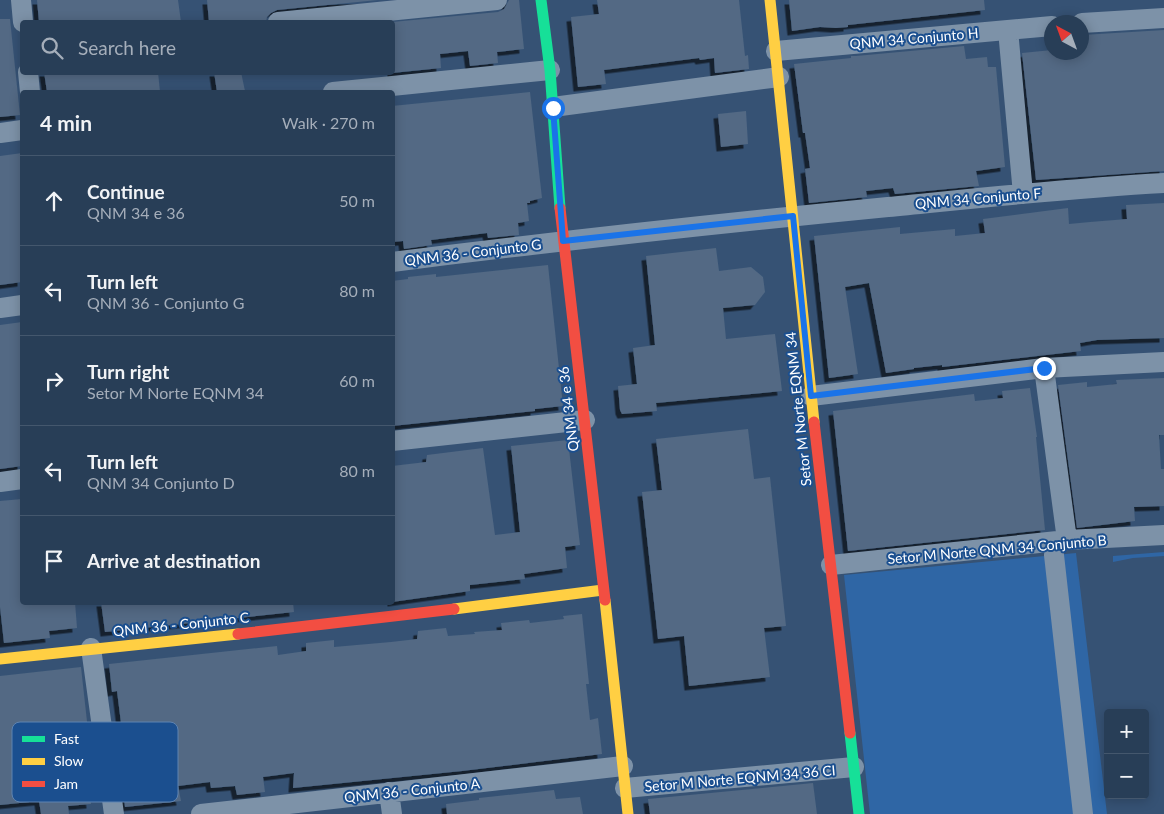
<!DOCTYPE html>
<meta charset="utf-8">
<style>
:root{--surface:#283e57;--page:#344961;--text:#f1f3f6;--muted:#a5aeba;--line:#44576d}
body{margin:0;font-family:Lato,sans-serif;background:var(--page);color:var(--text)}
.controls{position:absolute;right:15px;bottom:15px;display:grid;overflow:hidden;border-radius:5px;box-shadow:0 2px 12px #0003}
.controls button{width:45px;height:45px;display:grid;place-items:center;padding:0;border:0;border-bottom:1px solid var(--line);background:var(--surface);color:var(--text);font:25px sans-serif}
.compass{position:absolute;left:1044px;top:15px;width:45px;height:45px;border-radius:50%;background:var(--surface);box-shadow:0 2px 12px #0003;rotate:319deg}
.stop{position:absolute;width:15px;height:15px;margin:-11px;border:4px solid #1a73e8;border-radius:50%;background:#fff}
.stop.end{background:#1a73e8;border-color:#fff;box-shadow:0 1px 5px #0008}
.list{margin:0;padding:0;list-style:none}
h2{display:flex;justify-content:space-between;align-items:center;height:65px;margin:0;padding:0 20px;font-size:21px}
h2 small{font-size:16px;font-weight:400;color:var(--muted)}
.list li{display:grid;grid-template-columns:32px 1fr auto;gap:15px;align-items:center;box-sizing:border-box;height:90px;padding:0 20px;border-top:1px solid var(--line)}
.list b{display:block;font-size:19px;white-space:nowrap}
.list p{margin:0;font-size:16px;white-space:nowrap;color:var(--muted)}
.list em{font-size:16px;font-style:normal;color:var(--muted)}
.icon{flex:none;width:28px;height:28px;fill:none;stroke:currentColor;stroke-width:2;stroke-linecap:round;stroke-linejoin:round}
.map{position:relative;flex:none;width:1164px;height:814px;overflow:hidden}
.search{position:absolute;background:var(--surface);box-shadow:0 2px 12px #0003;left:20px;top:20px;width:375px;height:55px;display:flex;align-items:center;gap:12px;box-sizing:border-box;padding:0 18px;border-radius:5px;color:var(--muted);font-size:19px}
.panel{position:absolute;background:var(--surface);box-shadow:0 2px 12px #0003;left:20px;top:90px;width:375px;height:515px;border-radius:5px}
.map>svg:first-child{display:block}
.green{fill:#2f66a5}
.building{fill:#526984;filter:url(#shadow)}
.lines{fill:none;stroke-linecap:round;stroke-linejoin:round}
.street{stroke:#7d92a8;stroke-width:20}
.fast{stroke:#16e098;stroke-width:11}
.slow{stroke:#ffcf43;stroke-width:11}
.jam{stroke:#f24e42;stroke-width:11}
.route{stroke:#1a73e8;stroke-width:6}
.labels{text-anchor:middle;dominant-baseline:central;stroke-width:4;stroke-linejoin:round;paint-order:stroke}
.street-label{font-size:14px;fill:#fff;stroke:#1b4f8f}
.key{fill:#1b4f8f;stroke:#5f84b1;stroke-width:1}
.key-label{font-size:14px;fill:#fff}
</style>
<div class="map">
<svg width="1164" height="814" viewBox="0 0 1164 814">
<defs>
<filter id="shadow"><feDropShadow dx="-4.5" dy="4.5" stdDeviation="0" flood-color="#0009"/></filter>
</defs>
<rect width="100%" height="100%" fill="#365274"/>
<path class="green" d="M 1164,552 L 1164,556 L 1133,558 L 1113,562 L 1113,556 Z
M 1076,553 L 1107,814 L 870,814 L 844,575 Z"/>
<path class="building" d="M 37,0 L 178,0 L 181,22 L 39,22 Z
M 207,0 L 378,0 L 277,10 L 271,13 L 267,17 L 266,22 L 209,22 Z
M 509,0 L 519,0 L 524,49 L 497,52 L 498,63 L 470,66 L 468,51 L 440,54 L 441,68 L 392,73 L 392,22 L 498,12 L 504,9 Z
M 597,0 L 739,0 L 745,56 L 748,55 L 749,69 L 715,73 L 714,58 L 700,60 L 699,58 L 604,70 L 606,84 L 578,87 L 571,17 L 599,14 Z
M 789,0 L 984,0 L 985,10 L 848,25 L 848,27 L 836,28 L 820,27 L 792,31 Z
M 0,19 L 10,19 L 20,115 L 0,117 Z
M 1164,30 L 1164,171 L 1036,180 L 1022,53 L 1052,50 L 1052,52 L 1082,52 L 1082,35 Z
M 964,46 L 966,59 L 987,57 L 988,67 L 996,67 L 1005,167 L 976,171 L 979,186 L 895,194 L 893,188 L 866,191 L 867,197 L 809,203 L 805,169 L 810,168 L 805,133 L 803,133 L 794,64 L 851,58 L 851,56 L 856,56 Z
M 44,72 L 158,72 L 160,92 L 47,92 Z
M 214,72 L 241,72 L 245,91 L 217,92 Z
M 530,92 L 542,198 L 530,201 L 530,203 L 527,203 L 529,221 L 518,223 L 519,235 L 488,238 L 487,233 L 431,240 L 432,245 L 404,249 L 403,241 L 392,242 L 392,106 Z
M 746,111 L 748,144 L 721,147 L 718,114 Z
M 22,153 L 22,282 L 0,285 L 0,156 Z
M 1164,203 L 1164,338 L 1097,340 L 1080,343 L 1081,351 L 942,367 L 942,365 L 914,368 L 914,369 L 886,373 L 869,283 L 845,287 L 858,374 L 829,378 L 814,236 L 900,227 L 900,234 L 955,229 L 955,236 L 985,233 L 983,219 L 1068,208 L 1069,224 L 1090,222 L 1127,219 L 1126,205 Z
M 716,248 L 719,271 L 751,267 L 763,277 L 765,292 L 755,305 L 723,308 L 726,339 L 775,334 L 782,391 L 656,403 L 657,411 L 622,414 L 620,410 L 618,386 L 637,384 L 633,348 L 655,345 L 646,256 Z
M 548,265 L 563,406 L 535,409 L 535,411 L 392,426 L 392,281 L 408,279 L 408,277 L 436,274 L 436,277 Z
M 22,322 L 22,466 L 0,469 L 0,325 Z
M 1164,378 L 1164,435 L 1159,435 L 1161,469 L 1164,469 L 1164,506 L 1134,507 L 1135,521 L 1077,528 L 1058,385 L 1087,382 L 1087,387 L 1117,384 L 1116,380 Z
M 1030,388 L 1037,437 L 1036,437 L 1045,530 L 848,551 L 833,411 L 974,394 L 975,401 L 1003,398 L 1002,391 Z
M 748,429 L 754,479 L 770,477 L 786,626 L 764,628 L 770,677 L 689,686 L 684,636 L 658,639 L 642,492 L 662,490 L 656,439 Z
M 568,440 L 580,545 L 565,547 L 567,568 L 524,574 L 525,579 L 470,585 L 470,591 L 392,602 L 392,466 L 426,462 L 427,455 L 483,448 L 495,535 L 520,532 L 511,446 Z
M 22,499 L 22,602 L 75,602 L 77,628 L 49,631 L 50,638 L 4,643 L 0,607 L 0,501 Z
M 101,602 L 293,602 L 294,612 L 105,632 Z
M 582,614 L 589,684 L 586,684 L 590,720 L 598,718 L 602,754 L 462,771 L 293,788 L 294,773 L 263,777 L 265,792 L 237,795 L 235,786 L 211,788 L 210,782 L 178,786 L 181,801 L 125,807 L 116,723 L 121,723 L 117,691 L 112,692 L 109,664 L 277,646 L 278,655 L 306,651 L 306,643 L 334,640 L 334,647 L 391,642 L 417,639 L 418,631 L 446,628 L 448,636 L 475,634 L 474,632 L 502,630 L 501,623 L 529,620 L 530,623 L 564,619 L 563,616 Z
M 81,667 L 91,758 L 86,759 L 91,804 L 68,806 L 69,814 L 41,814 L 39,801 L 0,805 L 0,676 Z
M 813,783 L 817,814 L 650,814 L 648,799 Z
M 554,790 L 556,799 L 580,797 L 583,814 L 447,814 L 446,804 L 479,800 L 479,798 Z"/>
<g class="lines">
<path class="street" d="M 21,0 L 23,22
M 278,22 L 497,0
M 1082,23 L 1164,18
M 1008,30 L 1023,194
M 776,51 L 1052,26
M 28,72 L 30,92
M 333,92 L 550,70
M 553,107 L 779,77
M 0,133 L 22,130
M 392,262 C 558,241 723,223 888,207 C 980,198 1072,188 1164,183
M 0,308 L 22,305
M 1044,368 L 1067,540
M 811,396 L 1044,368 L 1164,362
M 392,441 L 585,420
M 0,482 L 22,479
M 1054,555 L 1083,814
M 831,565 L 1067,540 L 1164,535
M 91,648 L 114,814
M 625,788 L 854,767
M 389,792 L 392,814
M 201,814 L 623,766"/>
<path class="fast" d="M 541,0 L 550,70 L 560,208
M 850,733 L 859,814"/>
<path class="slow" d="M 770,0 L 814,422
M 605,600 L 628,814
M 454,609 L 603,590
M 0,659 L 238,634"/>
<path class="jam" d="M 560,208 L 605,600
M 814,422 L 850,733
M 238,634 L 454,609"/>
</g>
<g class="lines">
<path class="route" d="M 553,108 L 563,241 L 793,216 L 811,396 L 1044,368"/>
</g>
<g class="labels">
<g class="street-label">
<text transform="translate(914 38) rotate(-5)">QNM 34 Conjunto H</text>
<text transform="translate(978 198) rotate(-5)">QNM 34 Conjunto F</text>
<text transform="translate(473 252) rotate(-7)">QNM 36 - Conjunto G</text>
<text transform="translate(568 409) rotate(-97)">QNM 34 e 36</text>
<text transform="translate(798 409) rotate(-96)">Setor M Norte EQNM 34</text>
<text transform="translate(997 549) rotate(-5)">Setor M Norte QNM 34 Conjunto B</text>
<text transform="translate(181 624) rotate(-6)">QNM 36 - Conjunto C</text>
<text transform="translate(740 778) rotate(-5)">Setor M Norte EQNM 34 36 CI</text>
<text transform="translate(412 790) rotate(-6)">QNM 36 - Conjunto A</text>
</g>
</g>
<rect x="12" y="722" width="166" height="80" rx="8" class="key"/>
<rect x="22" y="736" width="23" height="6" fill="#16e098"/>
<rect x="22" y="758" width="23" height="7" fill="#ffcf43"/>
<rect x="22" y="781" width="23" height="6" fill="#f24e42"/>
<g class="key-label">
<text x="54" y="744">Fast</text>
<text x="54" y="766">Slow</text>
<text x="54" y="789">Jam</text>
</g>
</svg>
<div class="controls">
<button>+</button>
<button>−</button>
</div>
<svg class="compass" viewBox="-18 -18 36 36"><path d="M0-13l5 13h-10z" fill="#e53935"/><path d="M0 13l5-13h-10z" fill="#a5aeba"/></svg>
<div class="stop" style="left:553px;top:108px"></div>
<div class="stop end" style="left:1044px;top:368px"></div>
<div class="search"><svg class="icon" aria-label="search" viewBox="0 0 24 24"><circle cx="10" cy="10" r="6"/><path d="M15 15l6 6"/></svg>Search here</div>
<section class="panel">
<h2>4 min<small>Walk · 270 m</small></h2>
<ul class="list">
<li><svg class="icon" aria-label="ahead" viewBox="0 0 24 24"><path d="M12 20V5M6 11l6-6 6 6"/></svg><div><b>Continue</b><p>QNM 34 e 36</p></div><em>50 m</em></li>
<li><svg class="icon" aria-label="left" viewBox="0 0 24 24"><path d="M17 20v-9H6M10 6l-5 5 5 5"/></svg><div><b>Turn left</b><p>QNM 36 - Conjunto G</p></div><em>80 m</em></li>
<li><svg class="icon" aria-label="right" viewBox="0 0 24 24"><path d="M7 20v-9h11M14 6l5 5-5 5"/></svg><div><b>Turn right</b><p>Setor M Norte EQNM 34</p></div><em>60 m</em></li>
<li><svg class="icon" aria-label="left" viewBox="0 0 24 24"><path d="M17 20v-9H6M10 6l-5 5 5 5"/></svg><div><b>Turn left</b><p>QNM 34 Conjunto D</p></div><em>80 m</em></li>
<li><svg class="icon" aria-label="arrive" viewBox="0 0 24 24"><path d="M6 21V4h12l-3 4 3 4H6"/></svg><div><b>Arrive at destination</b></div></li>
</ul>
</section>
</div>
